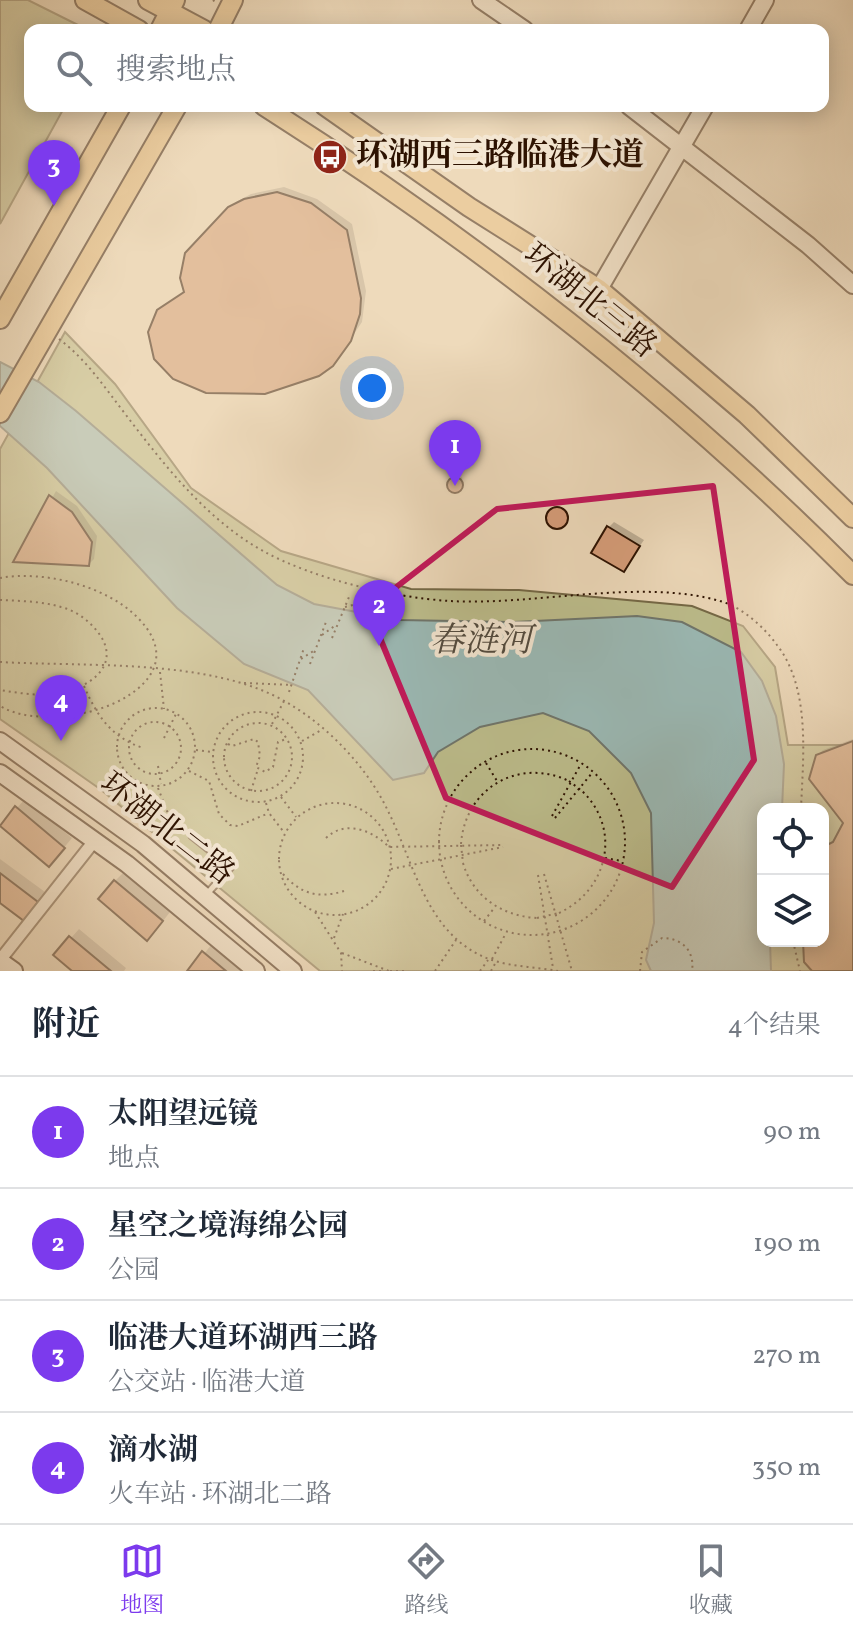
<!DOCTYPE html>
<html lang="zh">
<meta charset="utf-8">
<style>
:root{--surface:#fff;--page:#f6f6f7;--text:#1f2937;--muted:#747a83;--line:#e0e1e3;--accent:#7c3aed}
body{margin:0;font-family:Vollkorn,"Noto Serif SC",serif;background:var(--page);color:var(--text)}
.controls{position:absolute;right:24px;bottom:24px;display:grid;overflow:hidden;border-radius:16px;box-shadow:0 4px 20px #0003}
.controls button{width:72px;height:72px;display:grid;place-items:center;padding:0;border:0;border-bottom:2px solid var(--line);background:var(--surface);color:var(--text);font:40px sans-serif}
.you{position:absolute;left:372px;top:388px;width:28px;height:28px;margin:-20px;border:6px solid #fff;border-radius:50%;background:#1a73e8;box-shadow:0 0 0 12px #1a73e833}
.badge{display:grid;place-items:center;width:52px;height:52px;border-radius:50%;background:var(--accent);color:#fff;font-size:26px;font-weight:700}
.pin{position:absolute;translate:-50% -66px;filter:drop-shadow(0 2px 4px #0008)}
.pin::after{content:'';position:absolute;top:42px;width:28px;height:24px;background:inherit;clip-path:polygon(0 0,100% 0,50% 100%)}
.list{margin:0;padding:0;list-style:none}
h2{display:flex;justify-content:space-between;align-items:center;height:104px;margin:0;padding:0 32px;font-size:34px}
h2 small{font-size:26px;font-weight:400;color:var(--muted)}
.list li{display:grid;grid-template-columns:52px 1fr auto;gap:24px;align-items:center;box-sizing:border-box;height:112px;padding:0 32px;border-top:2px solid var(--line)}
.list b{display:block;font-size:30px;white-space:nowrap}
.list p{margin:0;font-size:26px;white-space:nowrap;color:var(--muted)}
.list em{font-size:26px;font-style:normal;color:var(--muted)}
.icon{flex:none;width:44px;height:44px;fill:none;stroke:currentColor;stroke-width:2;stroke-linecap:round;stroke-linejoin:round}
.map{position:relative;flex:none;width:853px;height:971px;overflow:hidden}
.search{position:absolute;background:var(--surface);box-shadow:0 4px 20px #0003;left:24px;right:24px;top:24px;height:88px;display:flex;align-items:center;gap:20px;box-sizing:border-box;padding:0 28px;border-radius:16px;color:var(--muted);font-size:30px}
.sheet{height:552px;background:var(--surface)}
nav{display:flex;justify-content:space-around;align-items:center;box-sizing:border-box;height:112px;border-top:2px solid var(--line);background:var(--surface);font-size:22px;color:var(--muted)}
nav a{display:grid;justify-items:center;gap:4px}
nav .on{color:var(--accent)}
.map>svg:first-child{display:block}
.green{fill:#bdbe8d;stroke:#746846;stroke-width:2;fill-rule:evenodd}
.water{fill:#9bbab6;stroke:#6f766d;stroke-width:2}
.shadow{fill:#0003}
.building{fill:#d69d79;stroke:#2c1100;stroke-width:2}
.lines{fill:none;stroke-linecap:round;stroke-linejoin:round}
.lane-casing{stroke:#5c432f;stroke-width:9}
.street-casing{stroke:#5c432f;stroke-width:15}
.secondary-casing{stroke:#2c1100;stroke-width:20}
.primary-casing{stroke:#2c1100;stroke-width:22}
.path{stroke:#2c1100;stroke-width:2;stroke-dasharray:2 4;stroke-linecap:butt}
.lane{stroke:#f4e7d3;stroke-width:5}
.street{stroke:#f4e7d3;stroke-width:11}
.secondary{stroke:#f4e7d3;stroke-width:16}
.primary{stroke:#e7bd7e;stroke-width:18}
.path-bridge{stroke:#2c1100;stroke-width:2;stroke-dasharray:2 4;stroke-linecap:butt}
.marked{fill:none;stroke:#c2185b;stroke-width:6;stroke-linejoin:round}
.labels{text-anchor:middle;dominant-baseline:central;stroke-width:8;stroke-linejoin:round;paint-order:stroke}
.poi-label{font-size:32px;font-weight:bold;fill:#2c1100;stroke:#f4e7d3;text-anchor:start}
.street-label{font-size:32px;fill:#2c1100;stroke:#f4e7d3}
.water-label{font-size:34px;font-style:italic;fill:#534c40;stroke:#f4e7d3}
</style>
<div class="map">
<svg width="853" height="971" viewBox="0 0 853 971">
<rect width="100%" height="100%" fill="#eedabb"/>
<filter id="stains"><feTurbulence type="fractalNoise" baseFrequency=".0025" numOctaves="4"/><feColorMatrix values="0 0 0 0 .2 0 0 0 0 .09 0 0 0 0 .02 0 0 0 .5 -.17"/></filter>
<radialGradient id="worn" r=".72"><stop offset=".6" stop-color="#630" stop-opacity="0"/><stop offset="1" stop-color="#630" stop-opacity=".3"/></radialGradient>
<path class="green" d="M 0,0 L 28,0 L 88,30 L 30,30 L 30,106 L 65,106 L 0,224 Z
M 65,332 L 115,384 L 191,488 L 281,551 L 411,589 L 519,590 L 692,606 L 743,626 L 775,667 L 788,745 L 847,745 L 853,971 L 320,971 L 100,789 L 0,719 L 0,449 ZM 763,809 L 823,809 L 823,941 L 763,941 Z"/>
<path class="water" d="M 0,362 L 39,382 L 76,411 L 277,585 L 314,604 L 399,620 L 514,622 L 637,616 L 682,622 L 741,652 L 762,681 L 776,716 L 784,764 L 782,809 L 763,809 L 763,941 L 770,941 L 771,971 L 651,971 L 646,960 L 654,923 L 651,813 L 631,773 L 589,731 L 543,713 L 480,727 L 438,752 L 424,773 L 393,780 L 308,690 L 244,664 L 177,608 L 47,468 L 0,426 Z"/>
<path class="shadow" d="M 284,187 L 317,199 L 352,224 L 366,291 L 362,322 L 338,358 L 294,385 L 265,392 L 166,304 L 186,291 L 183,267 L 195,242 L 236,202 L 251,194 Z
M 462,477 L 463,484 L 451,488 L 451,481 Z
M 56,491 L 77,506 L 97,536 L 94,559 L 89,564 L 17,561 Z
M549 517a9 9 0 1 1 18 0a9 9 0 1 1-18 0Z
M 614,522 L 644,540 L 623,570 L 609,527 Z
M 853,739 L 853,971 L 814,971 L 805,941 L 823,941 L 823,845 L 837,839 L 845,822 L 817,756 L 823,750 Z
M 25,799 L 72,838 L 57,856 L 17,808 Z
M 0,859 L 45,892 L 32,910 L 0,901 Z
M 123,873 L 170,912 L 156,930 L 115,881 Z
M 79,929 L 126,968 L 124,971 L 75,971 L 56,955 Z
M 212,944 L 244,971 L 190,971 Z"/>
<path class="building" d="M 277,192 L 311,203 L 347,230 L 361,298 L 360,314 L 351,341 L 333,366 L 319,376 L 265,394 L 206,393 L 173,379 L 154,359 L 148,332 L 157,310 L 184,292 L 180,278 L 185,253 L 228,207 L 244,199 Z
M447 485a8 8 0 1 1 16 0a8 8 0 1 1-16 0Z
M 49,495 L 72,512 L 92,542 L 89,566 L 13,562 Z
M546 518a11 11 0 1 1 22 0a11 11 0 1 1-22 0Z
M 607,526 L 640,546 L 624,572 L 591,553 Z
M 853,741 L 853,971 L 812,971 L 804,962 L 803,941 L 823,941 L 823,847 L 833,842 L 843,823 L 809,779 L 816,755 Z
M 15,806 L 65,848 L 49,867 L 0,826 Z
M 0,873 L 38,902 L 24,921 L 0,903 Z
M 114,880 L 163,921 L 147,941 L 98,899 Z
M 69,936 L 111,971 L 72,971 L 53,955 Z
M 202,951 L 226,971 L 187,971 Z"/>
<g class="lines">
<g class="lane-casing">
<path id="lane" d="M 192,836 L 231,867 L 206,895"/>
</g>
<g class="street-casing">
<path id="street" d="M 0,960 L 95,840"/>
</g>
<g class="secondary-casing">
<path id="secondary" d="M 481,0 L 525,30
M 748,30 L 765,0
M 629,106 L 808,245 L 853,285
M 599,289 L 705,106
M 0,741 L 143,844 L 293,971
M 0,773 L 127,864 L 256,971
M 0,961 L 14,971"/>
</g>
<g class="primary-casing">
<path id="primary" d="M 85,0 L 139,30
M 148,0 L 204,30
M 160,30 L 175,0
M 218,30 L 233,0
M 264,106 C 476,241 676,397 853,575
M 325,106 L 469,207 L 599,289 L 747,415 L 853,518
M 0,319 L 121,106
M 0,413 L 177,106"/>
</g>
<path class="path" d="M 213,0 L 215,2
M 59,339 C 87,360 105,388 126,415 C 165,466 206,519 263,551 C 314,579 391,597 449,601 C 534,606 640,578 720,601 C 742,607 764,627 777,645 C 811,689 803,757 801,809
M 0,578 C 44,570 107,586 138,618 C 188,669 125,707 78,714 C 50,717 25,720 0,706
M 0,600 C 20,601 41,601 61,607 C 77,611 91,622 100,635 C 122,668 85,690 55,694 C 37,696 18,693 0,690
M 356,604 L 361,587
M 345,607 L 402,593
M 322,635 L 336,625
M 332,638 L 349,597
M 301,659 L 315,650
M 0,662 C 86,667 211,658 286,702 C 328,726 367,767 388,811 C 415,865 427,938 492,960 C 512,967 537,967 558,971
M 310,664 L 326,622
M 160,672 L 164,709
M 244,683 L 291,685
M 84,686 C 97,716 111,737 143,748
M 289,692 L 304,648
M117 747a39 39 0 1 1 78 0a39 39 0 1 1-78 0Z
M213 757a45 45 0 1 1 90 0a45 45 0 1 1-90 0Z
M129 748a26 26 0 1 1 52 0a26 26 0 1 1-52 0Z
M224 757a34 34 0 1 1 68 0a34 34 0 1 1-68 0Z
M 272,724 L 284,701
M 164,738 L 176,714
M 302,741 L 323,729
M 228,744 L 232,746 L 254,739 L 258,742 L 260,756 L 256,767 L 265,772 L 273,767 L 278,742 L 286,739
M439 842a93 93 0 1 1 186 0a93 93 0 1 1-186 0Z
M 196,750 L 213,752
M 486,763 L 497,781
M 158,766 L 161,784
M 189,771 L 209,781 L 219,814 L 230,825 L 238,826 L 269,813
M 158,788 L 169,816 L 187,832
M 251,791 L 257,772
M 281,797 L 296,817
M279 859a56 56 0 1 1 112 0a56 56 0 1 1-112 0Z
M 266,803 L 269,813 L 283,831
M 552,816 L 581,764
M 555,818 L 592,773
M 326,838 C 346,819 373,831 389,847 L 502,845
M 461,844 C 465,788 519,757 569,781
M 605,858 L 622,861
M 463,863 C 473,897 502,916 537,918
M 391,869 L 503,847
M 283,874 C 301,894 318,899 344,891
M 544,874 L 572,971
M 538,875 L 553,968
M 315,912 L 341,953 L 342,971
M 559,913 C 608,890 622,829 582,791
M 484,921 L 495,907
M 334,938 L 343,914
M 793,941 L 800,971
M 342,953 L 389,971
M 492,959 L 506,933
M 373,971 L 384,971
M 390,971 L 408,971
M 435,971 L 456,940
M 480,971 L 488,960
M 491,971 L 496,962
M 640,971 L 642,952 L 662,938 C 682,938 695,951 692,971"/>
<use href="#lane" class="lane"/>
<use href="#street" class="street"/>
<use href="#secondary" class="secondary"/>
<use href="#primary" class="primary"/>
<path class="path-bridge" d="M 569,781 L 582,791
M 461,845 L 463,863
M 537,918 L 559,913"/>
</g>
<path d="M0 0H853V971H0ZM 713,486 L 754,760 L 672,887 L 446,798 L 368,609 L 497,509 Z" fill="#eedabb" fill-opacity=".55" fill-rule="evenodd"/>
<path class="marked" d="M 713,486 L 754,760 L 672,887 L 446,798 L 368,609 L 497,509 Z"/>
<defs>
<g id="bus-disc" transform="scale(1.8)"><circle r="9.5" fill="#8f2418" stroke="#f4e7d3"/><path d="M-5-6H5V4H4V6H2V4H-2V6H-4V4H-5ZM-3.5-4V0h7V-4ZM-3.5 1.2v1.5H-2V1.2ZM2 1.2v1.5H3.5V1.2Z" fill="#fff"/></g>
</defs>
<g fill-rule="evenodd">
<use href="#bus-disc" x="330" y="157"/>
</g>
<g class="labels">
<g class="poi-label">
<text x="356" y="157">环湖西三路临港大道</text>
</g>
<g class="street-label">
<text transform="translate(589 302) rotate(39)">环湖北三路</text>
<text transform="translate(166 830) rotate(38)">环湖北二路</text>
</g>
<g class="water-label">
<text x="481" y="642">春涟河</text>
</g>
</g>
<rect width="100%" height="100%" filter="url(#stains)"/>
<rect width="100%" height="100%" fill="url(#worn)"/>
</svg>
<div class="controls">
<button><svg class="icon" aria-label="locate" viewBox="0 0 24 24"><circle cx="12" cy="12" r="6"/><path d="M12 2v4M12 18v4M2 12h4M18 12h4"/></svg></button>
<button><svg class="icon" aria-label="layers" viewBox="0 0 24 24"><path d="M12 4l9 5-9 5-9-5zM3 14l9 5 9-5"/></svg></button>
</div>
<div class="you"></div>
<div class="pin badge" style="left:455px;top:486px">1</div>
<div class="pin badge" style="left:379px;top:646px">2</div>
<div class="pin badge" style="left:54px;top:206px">3</div>
<div class="pin badge" style="left:61px;top:741px">4</div>
<div class="search"><svg class="icon" aria-label="search" viewBox="0 0 24 24"><circle cx="10" cy="10" r="6"/><path d="M15 15l6 6"/></svg>搜索地点</div>
</div>
<section class="sheet">
<h2>附近<small>4个结果</small></h2>
<ul class="list">
<li><span class="badge">1</span><div><b>太阳望远镜</b><p>地点</p></div><em>90 m</em></li>
<li><span class="badge">2</span><div><b>星空之境海绵公园</b><p>公园</p></div><em>190 m</em></li>
<li><span class="badge">3</span><div><b>临港大道环湖西三路</b><p>公交站 · 临港大道</p></div><em>270 m</em></li>
<li><span class="badge">4</span><div><b>滴水湖</b><p>火车站 · 环湖北二路</p></div><em>350 m</em></li>
</ul>
</section>
<nav>
<a class="on"><svg class="icon" aria-label="map" viewBox="0 0 24 24"><path d="M3 6l6-2 6 2 6-2v14l-6 2-6-2-6 2zM9 4v14M15 6v14"/></svg>地图</a>
<a><svg class="icon" aria-label="directions" viewBox="0 0 24 24"><path d="M12 3l9 9-9 9-9-9zM9 14v-3h6M13 9l2 2-2 2"/></svg>路线</a>
<a><svg class="icon" aria-label="saved" viewBox="0 0 24 24"><path d="M7 4h10v16l-5-4-5 4z"/></svg>收藏</a>
</nav>
